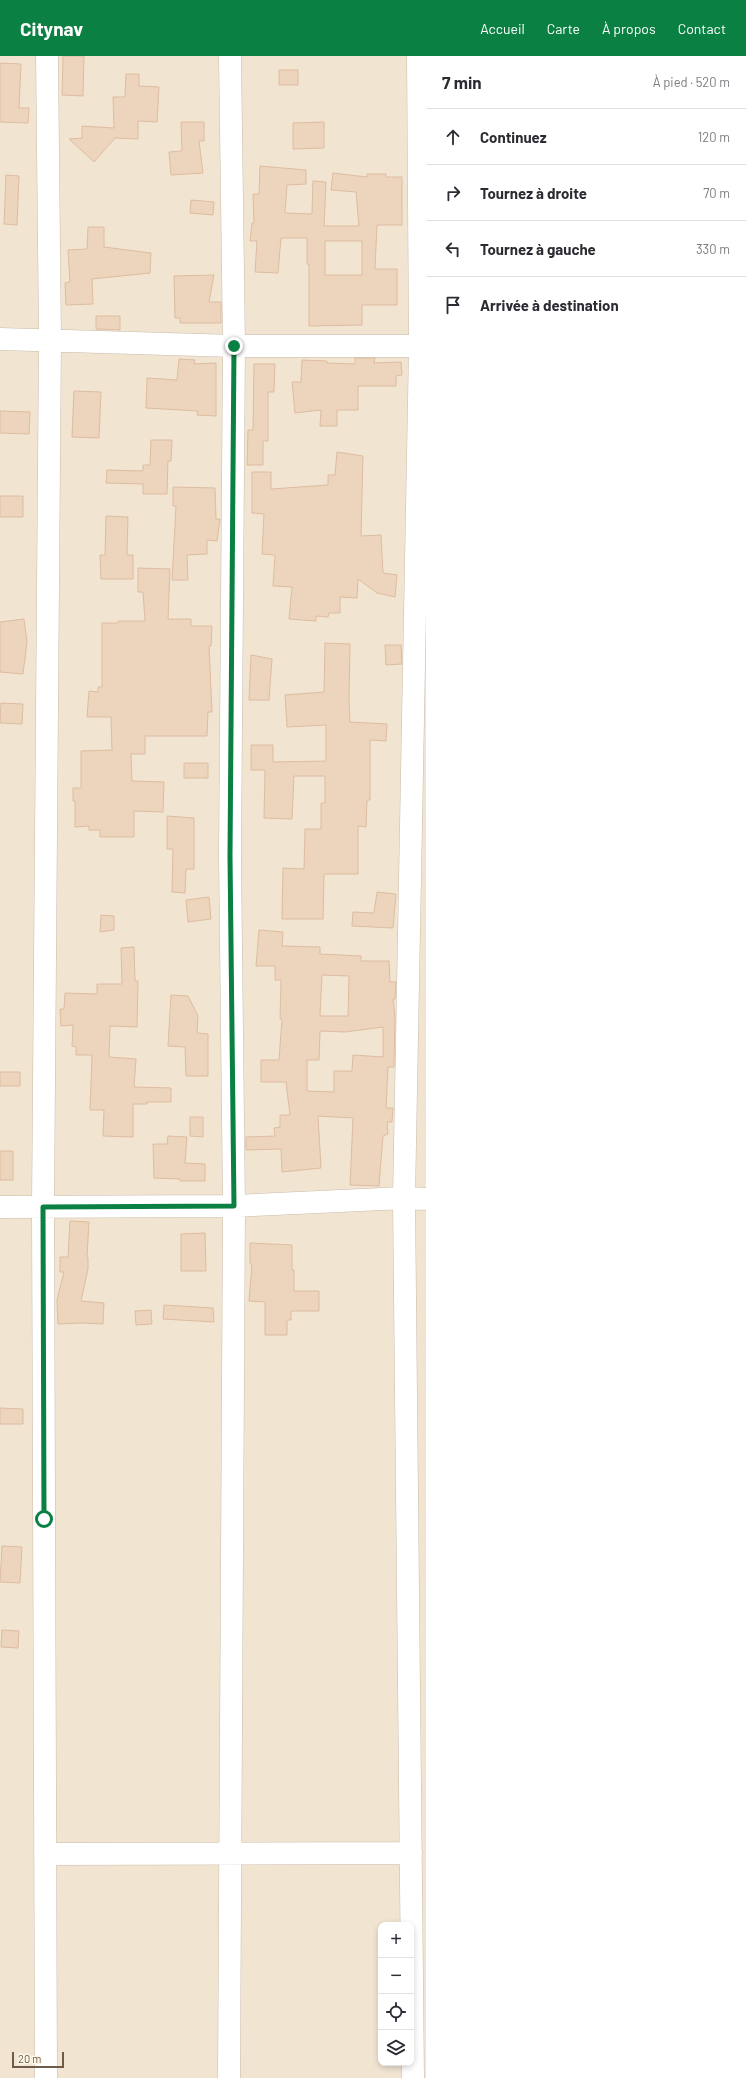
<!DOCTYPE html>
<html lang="fr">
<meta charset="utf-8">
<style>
:root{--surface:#fff;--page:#f7f7f7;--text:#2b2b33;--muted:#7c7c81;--line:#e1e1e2;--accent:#0b8043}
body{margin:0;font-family:Barlow,sans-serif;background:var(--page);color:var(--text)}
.controls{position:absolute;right:12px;bottom:12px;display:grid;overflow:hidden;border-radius:8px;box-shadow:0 2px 6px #0003}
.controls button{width:36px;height:36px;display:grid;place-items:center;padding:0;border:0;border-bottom:1px solid var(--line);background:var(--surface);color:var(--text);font:20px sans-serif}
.scale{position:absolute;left:12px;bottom:10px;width:52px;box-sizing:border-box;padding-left:4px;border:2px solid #6f5b4b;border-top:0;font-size:11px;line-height:14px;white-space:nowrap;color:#6f5b4b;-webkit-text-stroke:3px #fdf7e8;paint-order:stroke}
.stop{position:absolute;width:12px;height:12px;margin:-9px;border:3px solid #0b8043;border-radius:50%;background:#fff}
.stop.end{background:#0b8043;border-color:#fff;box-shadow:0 1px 4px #0008}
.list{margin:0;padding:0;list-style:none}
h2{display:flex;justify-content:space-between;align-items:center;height:52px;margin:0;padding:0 16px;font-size:17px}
h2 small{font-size:13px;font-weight:400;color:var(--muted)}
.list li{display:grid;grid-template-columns:26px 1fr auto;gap:12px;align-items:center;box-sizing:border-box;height:56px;padding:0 16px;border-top:1px solid var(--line)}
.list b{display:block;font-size:15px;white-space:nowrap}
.list em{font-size:13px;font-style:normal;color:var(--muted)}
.icon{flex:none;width:22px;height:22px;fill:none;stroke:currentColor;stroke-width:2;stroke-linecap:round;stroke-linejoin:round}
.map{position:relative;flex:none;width:426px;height:2022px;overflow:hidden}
header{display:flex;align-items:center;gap:24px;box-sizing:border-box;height:56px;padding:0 20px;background:var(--accent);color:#fff}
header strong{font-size:19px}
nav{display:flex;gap:22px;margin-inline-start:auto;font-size:14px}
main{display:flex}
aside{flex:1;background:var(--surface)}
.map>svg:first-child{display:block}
.residential{fill:#f1e5d2;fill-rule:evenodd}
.building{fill:#edd4bd;stroke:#debc9f;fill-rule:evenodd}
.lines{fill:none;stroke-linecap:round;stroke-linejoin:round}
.minor-casing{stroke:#c9bbaa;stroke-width:23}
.minor{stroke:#fff;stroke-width:22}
.route{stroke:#0b8043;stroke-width:5}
</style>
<header>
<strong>Citynav</strong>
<nav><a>Accueil</a><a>Carte</a><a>À propos</a><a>Contact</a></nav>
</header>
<main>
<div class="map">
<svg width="426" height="2022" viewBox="0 0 426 2022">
<rect width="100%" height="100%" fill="#faf3e3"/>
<path class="residential" d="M 0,0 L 426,0 L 426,2022 L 0,2022 ZM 381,1869 L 411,1869 L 411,2007 L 381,2007 Z"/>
<path class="building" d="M 63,0 L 84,0 L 83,40 L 62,39 Z
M 0,7 L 21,8 L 19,52 L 29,52 L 28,67 L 0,66 Z
M 279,14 L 298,14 L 298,29 L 279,29 Z
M 126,18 L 139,18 L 139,30 L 159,31 L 157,66 L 138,65 L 138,83 L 115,82 L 94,106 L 69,83 L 82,82 L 82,70 L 114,72 L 113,41 L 125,41 Z
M 181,66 L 204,66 L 204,85 L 199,85 L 203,117 L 171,119 L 169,96 L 182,95 Z
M 324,66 L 324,92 L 293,93 L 293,67 Z
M 260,110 L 306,114 L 306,128 L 287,129 L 285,157 L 312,158 L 313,125 L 326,126 L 324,170 L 359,170 L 356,136 L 331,134 L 333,117 L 367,121 L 367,118 L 386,118 L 386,121 L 402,121 L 402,169 L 377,169 L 375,213 L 397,213 L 397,249 L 362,249 L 362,269 L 309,270 L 309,208 L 307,208 L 307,182 L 281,182 L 278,217 L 255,216 L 257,185 L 250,185 L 252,167 L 254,167 L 253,138 L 259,138 ZM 325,185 L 362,185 L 362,219 L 325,219 Z
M 6,119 L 19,120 L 17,169 L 4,168 Z
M 191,144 L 214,146 L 213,159 L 190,157 Z
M 88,171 L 104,171 L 104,191 L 151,197 L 150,217 L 92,223 L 93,248 L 66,249 L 65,227 L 70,226 L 68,194 L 87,193 Z
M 214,219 L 209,246 L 221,246 L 221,267 L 180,267 L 180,262 L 175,262 L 174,220 Z
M 96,260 L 120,260 L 120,274 L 96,273 Z
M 355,302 L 375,302 L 374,307 L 401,306 L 402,319 L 396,320 L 396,330 L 358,330 L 358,354 L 337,354 L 337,370 L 320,370 L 321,354 L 295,357 L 292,326 L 301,326 L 302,304 L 327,305 L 327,307 L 355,308 Z
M 179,303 L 195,304 L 194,308 L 216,307 L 216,360 L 197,359 L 198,355 L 146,352 L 147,322 L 177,324 Z
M 254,308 L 275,308 L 274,336 L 268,336 L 268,385 L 263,385 L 263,409 L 247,409 L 248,374 L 253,374 Z
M 74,335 L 101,336 L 99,382 L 72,381 Z
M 0,355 L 30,356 L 29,378 L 0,377 Z
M 151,384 L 172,384 L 171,405 L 168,405 L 167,438 L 143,438 L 143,428 L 106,427 L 107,414 L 143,415 L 143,409 L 150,409 Z
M 337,396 L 363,400 L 361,480 L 381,479 L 383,517 L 397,519 L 395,541 L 377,537 L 358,523 L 357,542 L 340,541 L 340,557 L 329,557 L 328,561 L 316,560 L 316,565 L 289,563 L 292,531 L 273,530 L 275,499 L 262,498 L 264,458 L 252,457 L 252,416 L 271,416 L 271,433 L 328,429 L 328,419 L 335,419 Z
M 173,431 L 215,432 L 216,463 L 220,463 L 217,485 L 207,484 L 207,498 L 187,499 L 188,524 L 172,524 L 176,450 L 173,450 Z
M 0,440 L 23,440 L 23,461 L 0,461 Z
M 106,460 L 128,461 L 127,499 L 133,499 L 133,523 L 101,523 L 100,499 L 105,499 Z
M 138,512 L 170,513 L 168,563 L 191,563 L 191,570 L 212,570 L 211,590 L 209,590 L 212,656 L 208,656 L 207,680 L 145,680 L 145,698 L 131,698 L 132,725 L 164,726 L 163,756 L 134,755 L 134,781 L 100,781 L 100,774 L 89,774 L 89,770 L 75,771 L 75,745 L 73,745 L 73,732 L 81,732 L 81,695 L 112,694 L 111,661 L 87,661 L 89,635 L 98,636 L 98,631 L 102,631 L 102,567 L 118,567 L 118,565 L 145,565 L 143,536 L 138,536 Z
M 24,563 L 27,586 L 23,618 L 0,616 L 0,566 Z
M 325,587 L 350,588 L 349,643 L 350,666 L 387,668 L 386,685 L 370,684 L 370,744 L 367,744 L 366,771 L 358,770 L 358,818 L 324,818 L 323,863 L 282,863 L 283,812 L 304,813 L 305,773 L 321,773 L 321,747 L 325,747 L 325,720 L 294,720 L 292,763 L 264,762 L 265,714 L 251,714 L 251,689 L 273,689 L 273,706 L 326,705 L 326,669 L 287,671 L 285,639 L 324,636 Z
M 385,589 L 401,589 L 402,608 L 386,609 Z
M 251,599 L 272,603 L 269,644 L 249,644 Z
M 1,647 L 23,648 L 22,668 L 0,667 Z
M 184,707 L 208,707 L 208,722 L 184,722 Z
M 167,760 L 194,762 L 194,813 L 186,813 L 185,837 L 172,836 L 173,793 L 167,793 Z
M 377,836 L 396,838 L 393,872 L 352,870 L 353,856 L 374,857 Z
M 209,841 L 211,863 L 188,866 L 186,844 Z
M 101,859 L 114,860 L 114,874 L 100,876 Z
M 259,874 L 283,876 L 282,890 L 320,891 L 320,898 L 361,900 L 361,905 L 389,905 L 390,926 L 396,926 L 395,943 L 393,943 L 395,960 L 394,1011 L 388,1011 L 386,1052 L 393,1052 L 392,1066 L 387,1066 L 388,1078 L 383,1080 L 379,1130 L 350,1129 L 353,1062 L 318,1060 L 321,1112 L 282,1116 L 281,1093 L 246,1094 L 246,1081 L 275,1080 L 274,1072 L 280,1071 L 280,1059 L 290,1059 L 286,1026 L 261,1026 L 261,1004 L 279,1004 L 282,963 L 280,963 L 281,924 L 275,924 L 275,910 L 256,910 ZM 322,919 L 349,920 L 348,960 L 320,960 ZM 383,971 L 383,1001 L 353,999 L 352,1015 L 334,1015 L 334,1036 L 307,1035 L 307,1004 L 319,1004 L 320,975 L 345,976 Z
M 134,891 L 135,925 L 138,925 L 137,971 L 110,970 L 109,1001 L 136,1003 L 134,1031 L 171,1032 L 171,1046 L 147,1046 L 147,1048 L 133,1048 L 133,1081 L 103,1080 L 104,1054 L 90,1054 L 92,999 L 76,999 L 76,991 L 72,990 L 73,969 L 61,970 L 60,953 L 64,953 L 65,937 L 97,938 L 97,928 L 122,928 L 121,892 Z
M 171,939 L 188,940 L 198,960 L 197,977 L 208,978 L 208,1020 L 186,1020 L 185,991 L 168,990 Z
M 0,1016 L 20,1016 L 20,1030 L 0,1030 Z
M 190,1061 L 203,1061 L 203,1081 L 190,1080 Z
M 168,1080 L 187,1081 L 185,1107 L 205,1108 L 205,1125 L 180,1125 L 180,1123 L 154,1122 L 153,1088 L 167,1088 Z
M 0,1095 L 13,1095 L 13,1124 L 0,1124 Z
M 70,1165 L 89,1166 L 87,1201 L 88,1201 L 88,1213 L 81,1245 L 104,1247 L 103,1268 L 81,1267 L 58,1268 L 57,1244 L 64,1216 L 60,1216 L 60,1201 L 68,1201 Z
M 205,1177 L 206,1215 L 181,1215 L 181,1178 Z
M 250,1187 L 292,1189 L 292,1214 L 294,1214 L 294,1235 L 319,1235 L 319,1255 L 291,1255 L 291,1264 L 287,1264 L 287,1279 L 265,1279 L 265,1246 L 249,1245 L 252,1208 L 250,1208 Z
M 164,1249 L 213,1252 L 214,1266 L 163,1263 Z
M 151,1254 L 152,1268 L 136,1269 L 135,1255 Z
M 0,1352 L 23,1353 L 23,1368 L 0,1368 Z
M 2,1490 L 22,1491 L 20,1527 L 0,1526 Z
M 2,1574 L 19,1575 L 18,1592 L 1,1591 Z"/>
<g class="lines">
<g class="minor-casing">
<path id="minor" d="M 0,283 L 234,290 L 426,290
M 0,1151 L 234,1150 L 404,1142 L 426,1143
M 45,1798 L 411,1797
M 46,2022 L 43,1151 L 50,283 L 47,0
M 229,2022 L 234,1150 L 230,800 L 234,290 L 230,0
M 413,2022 L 404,1142 L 420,291 L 418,0"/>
</g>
<use href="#minor" class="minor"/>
</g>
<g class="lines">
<path class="route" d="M 44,1463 L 43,1151 L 234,1150 L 230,800 L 234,290"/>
</g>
</svg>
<div class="controls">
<button>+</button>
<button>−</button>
<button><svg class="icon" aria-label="locate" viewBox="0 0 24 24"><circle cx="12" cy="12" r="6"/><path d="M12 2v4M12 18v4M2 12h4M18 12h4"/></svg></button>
<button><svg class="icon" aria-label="layers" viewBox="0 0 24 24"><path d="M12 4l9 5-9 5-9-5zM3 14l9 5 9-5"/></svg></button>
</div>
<div class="scale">20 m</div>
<div class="stop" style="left:44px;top:1463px"></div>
<div class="stop end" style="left:234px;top:290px"></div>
</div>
<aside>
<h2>7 min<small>À pied · 520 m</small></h2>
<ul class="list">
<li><svg class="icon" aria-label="ahead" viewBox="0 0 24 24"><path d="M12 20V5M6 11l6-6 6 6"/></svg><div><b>Continuez</b></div><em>120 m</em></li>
<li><svg class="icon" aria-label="right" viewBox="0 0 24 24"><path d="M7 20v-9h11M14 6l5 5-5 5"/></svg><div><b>Tournez à droite</b></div><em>70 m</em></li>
<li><svg class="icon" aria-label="left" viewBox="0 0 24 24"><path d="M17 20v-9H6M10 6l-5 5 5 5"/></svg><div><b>Tournez à gauche</b></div><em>330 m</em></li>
<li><svg class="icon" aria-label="arrive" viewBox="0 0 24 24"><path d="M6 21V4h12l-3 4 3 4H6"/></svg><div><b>Arrivée à destination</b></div></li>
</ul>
</aside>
</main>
